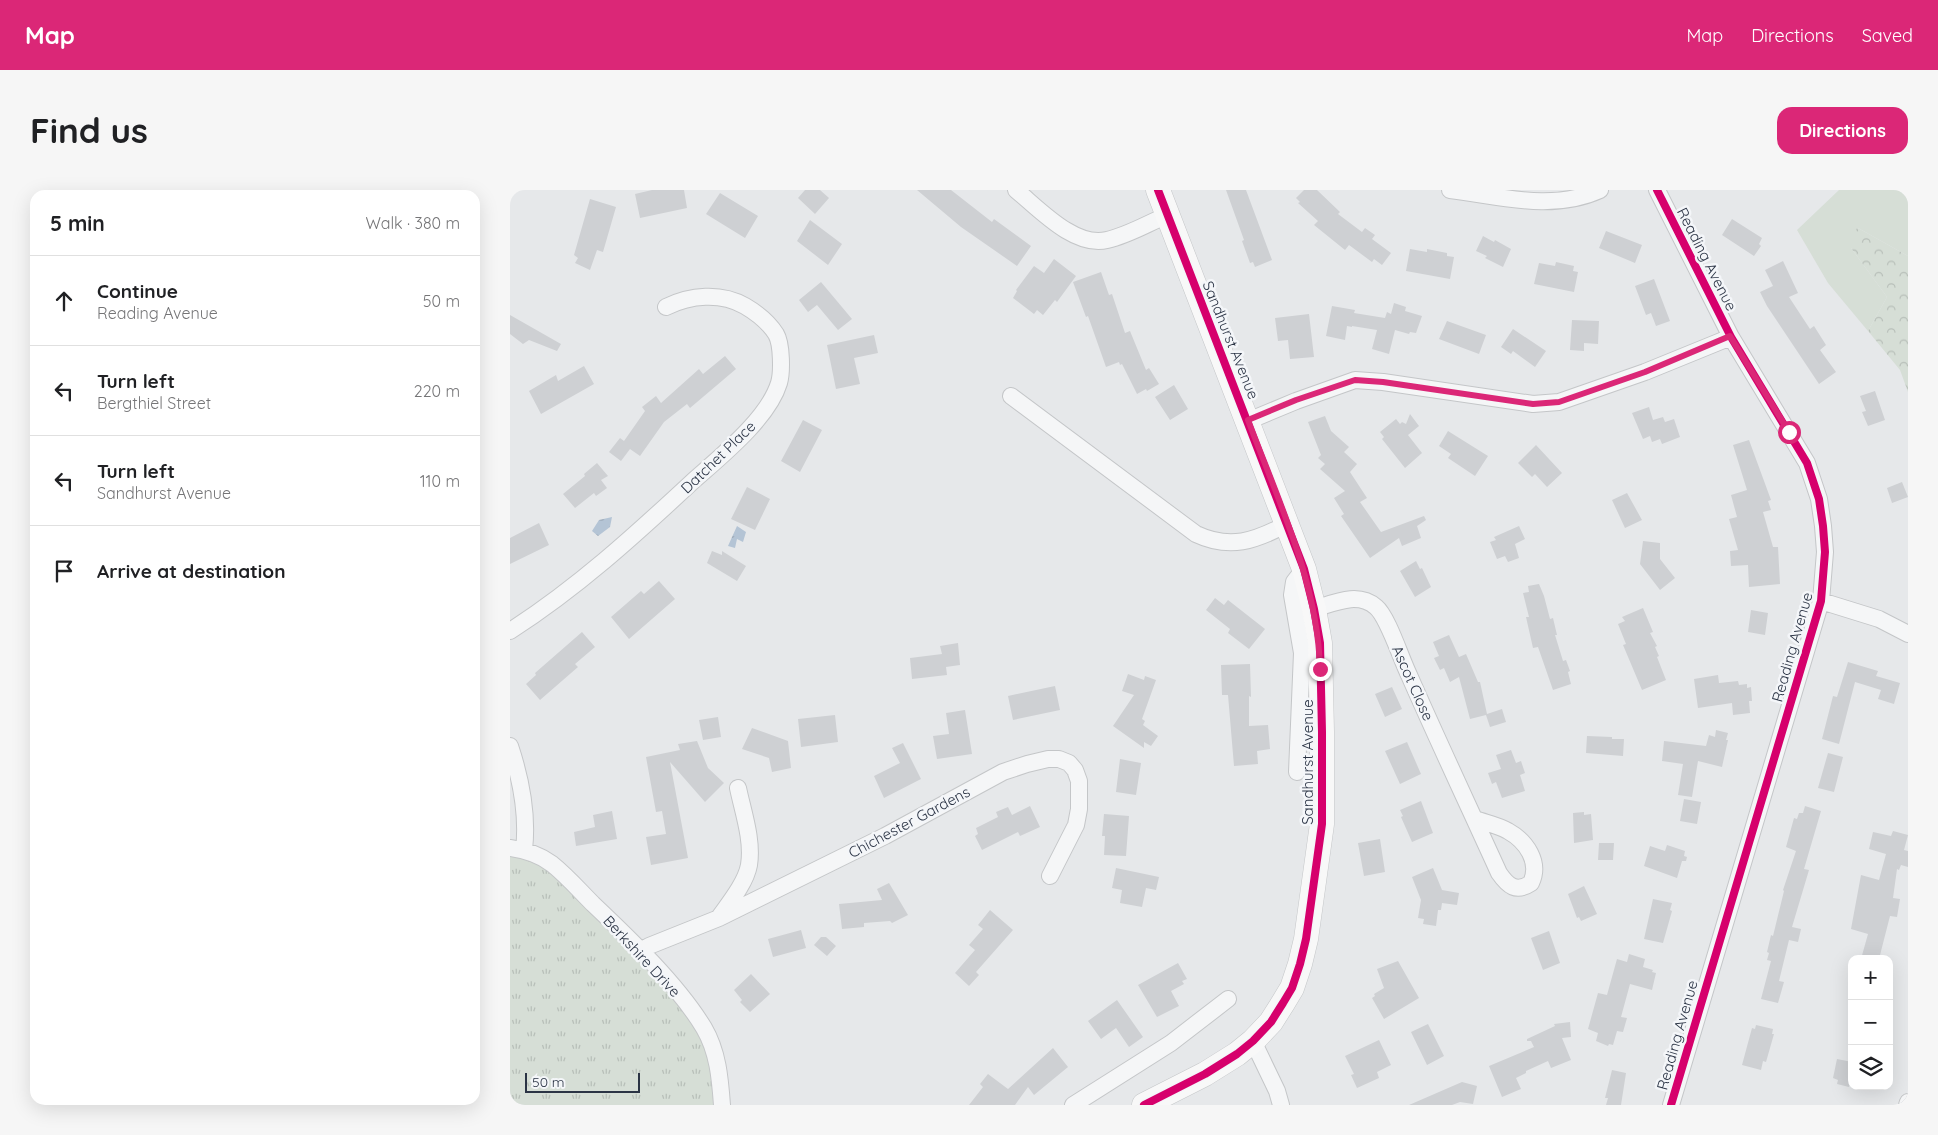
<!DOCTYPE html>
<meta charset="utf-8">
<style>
:root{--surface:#fff;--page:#f6f6f6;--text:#202124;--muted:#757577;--line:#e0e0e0;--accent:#db2777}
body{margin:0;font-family:Quicksand,sans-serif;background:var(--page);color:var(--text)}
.controls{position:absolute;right:15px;bottom:15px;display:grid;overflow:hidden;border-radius:10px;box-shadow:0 5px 20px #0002}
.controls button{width:45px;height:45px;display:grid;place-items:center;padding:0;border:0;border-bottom:1px solid var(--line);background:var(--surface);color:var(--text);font:25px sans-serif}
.scale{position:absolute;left:15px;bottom:12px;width:115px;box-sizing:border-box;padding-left:5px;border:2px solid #2b3445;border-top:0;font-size:14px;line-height:18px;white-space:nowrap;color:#2b3445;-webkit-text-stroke:4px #f4f6f9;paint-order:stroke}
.stop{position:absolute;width:15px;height:15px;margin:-11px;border:4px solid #db2777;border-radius:50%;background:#fff}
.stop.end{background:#db2777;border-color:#fff;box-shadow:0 1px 5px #0008}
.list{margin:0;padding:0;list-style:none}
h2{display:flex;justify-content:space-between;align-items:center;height:65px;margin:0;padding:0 20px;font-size:21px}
h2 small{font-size:16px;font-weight:400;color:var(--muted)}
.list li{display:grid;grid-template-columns:32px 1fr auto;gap:15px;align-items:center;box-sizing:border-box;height:90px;padding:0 20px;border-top:1px solid var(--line)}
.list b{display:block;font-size:19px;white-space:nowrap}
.list p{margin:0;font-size:16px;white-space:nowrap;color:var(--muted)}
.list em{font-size:16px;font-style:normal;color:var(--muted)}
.icon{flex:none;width:28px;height:28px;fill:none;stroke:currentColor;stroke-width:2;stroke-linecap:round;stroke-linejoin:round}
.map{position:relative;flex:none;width:1398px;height:915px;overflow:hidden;border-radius:15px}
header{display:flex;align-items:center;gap:30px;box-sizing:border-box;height:70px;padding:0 25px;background:var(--accent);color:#fff}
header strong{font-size:24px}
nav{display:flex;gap:28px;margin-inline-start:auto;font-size:18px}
.intro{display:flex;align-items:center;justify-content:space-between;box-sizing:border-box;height:120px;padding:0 30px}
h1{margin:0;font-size:35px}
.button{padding:12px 22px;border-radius:15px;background:var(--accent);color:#fff;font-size:18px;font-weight:700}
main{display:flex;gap:30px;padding:0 30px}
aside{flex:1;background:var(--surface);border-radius:15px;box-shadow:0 5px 20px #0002}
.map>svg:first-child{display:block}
.green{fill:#d6ded6}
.forest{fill:url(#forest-crowns)}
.park{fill:url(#park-tufts)}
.water{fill:url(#water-ripples)}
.building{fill:#ced0d3}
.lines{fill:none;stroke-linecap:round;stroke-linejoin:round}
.street-casing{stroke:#c4c6c8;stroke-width:18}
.secondary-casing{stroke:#c4c6c8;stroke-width:25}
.street{stroke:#f5f6f7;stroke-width:16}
.secondary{stroke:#f8f8f8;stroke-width:24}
.cycleway-casing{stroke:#f4f6f9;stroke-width:11}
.cycleway{stroke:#d6006c;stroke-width:8}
.route{stroke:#db2777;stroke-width:6}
.labels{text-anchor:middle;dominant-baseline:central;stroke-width:5;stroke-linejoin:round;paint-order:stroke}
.street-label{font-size:15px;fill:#2b3445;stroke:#f4f6f9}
</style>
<header>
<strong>Map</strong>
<nav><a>Map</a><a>Directions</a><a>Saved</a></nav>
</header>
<div class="intro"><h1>Find us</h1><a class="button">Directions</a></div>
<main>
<aside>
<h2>5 min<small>Walk · 380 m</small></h2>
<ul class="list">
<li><svg class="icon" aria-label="ahead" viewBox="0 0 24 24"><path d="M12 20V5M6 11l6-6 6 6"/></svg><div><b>Continue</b><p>Reading Avenue</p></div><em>50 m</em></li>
<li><svg class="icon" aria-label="left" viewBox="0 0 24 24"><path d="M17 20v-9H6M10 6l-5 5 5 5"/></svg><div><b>Turn left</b><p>Bergthiel Street</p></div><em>220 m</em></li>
<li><svg class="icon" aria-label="left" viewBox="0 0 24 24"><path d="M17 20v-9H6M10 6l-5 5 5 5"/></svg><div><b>Turn left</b><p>Sandhurst Avenue</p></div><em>110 m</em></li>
<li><svg class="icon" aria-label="arrive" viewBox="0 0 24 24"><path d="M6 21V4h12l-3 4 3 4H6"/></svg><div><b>Arrive at destination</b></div></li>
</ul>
</aside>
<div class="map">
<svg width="1398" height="915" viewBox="0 0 1398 915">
<defs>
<pattern id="forest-crowns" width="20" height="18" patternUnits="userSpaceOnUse" patternTransform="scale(1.25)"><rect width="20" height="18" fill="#d6ded6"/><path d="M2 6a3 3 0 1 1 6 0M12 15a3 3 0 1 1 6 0" fill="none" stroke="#b8bfb9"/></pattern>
<pattern id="park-tufts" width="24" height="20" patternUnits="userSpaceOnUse" patternTransform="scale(1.25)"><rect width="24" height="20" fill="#d6ded6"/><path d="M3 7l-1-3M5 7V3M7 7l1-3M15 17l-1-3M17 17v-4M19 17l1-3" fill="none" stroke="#b8bfb9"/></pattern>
<pattern id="water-ripples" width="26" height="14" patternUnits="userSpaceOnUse" patternTransform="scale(1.25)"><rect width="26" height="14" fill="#b4c4d5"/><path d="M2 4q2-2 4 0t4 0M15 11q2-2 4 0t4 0" fill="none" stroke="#93a0af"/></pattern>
</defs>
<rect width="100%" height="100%" fill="#e6e8ea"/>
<path class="green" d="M 1329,0 L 1398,0 L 1398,66 L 1348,38 L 1341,58 L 1377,107 L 1358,141 L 1318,93 L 1287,40 Z"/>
<path class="forest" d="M 1348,38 L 1398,66 L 1398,202 L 1390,180 L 1358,141 L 1377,107 L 1341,58 L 1339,48 L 1342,41 Z"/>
<path class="park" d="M 0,658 L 40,673 L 194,837 L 213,915 L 0,915 Z"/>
<path class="water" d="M 102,327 L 100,337 L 88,346 L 82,341 L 89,330 Z
M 227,336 L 236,342 L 233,352 L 227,349 L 225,358 L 218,356 Z"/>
<path class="building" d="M 142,0 L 174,0 L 177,18 L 130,28 L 125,4 Z
M 295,0 L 310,0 L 319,8 L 305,24 L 288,8 Z
M 407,0 L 441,0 L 482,32 L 484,29 L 521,56 L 507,76 L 451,37 Z
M 716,0 L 736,0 L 762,70 L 745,77 L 743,72 L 740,73 L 732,51 L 734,50 Z
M 794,0 L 807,0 L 830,22 L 828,24 L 852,42 L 855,38 L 865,45 L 862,49 L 881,63 L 872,75 L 864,69 L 862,72 L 839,55 L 835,60 L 804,35 L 808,31 L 788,13 L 790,12 L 786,8 Z
M 210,3 L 248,26 L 235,48 L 196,24 Z
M 80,9 L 106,17 L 93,62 L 87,60 L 80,80 L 65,73 L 68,68 L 64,65 Z
M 1222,29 L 1252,48 L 1249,54 L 1251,56 L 1244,66 L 1212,45 Z
M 300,30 L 332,54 L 318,75 L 287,51 Z
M 1096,41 L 1132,55 L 1125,73 L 1089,58 Z
M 973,46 L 984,52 L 985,50 L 1001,59 L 993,77 L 975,68 L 977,66 L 966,61 Z
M 900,59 L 917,62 L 917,59 L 937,63 L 937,66 L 944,67 L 940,89 L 896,81 Z
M 544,69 L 566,86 L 547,112 L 545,110 L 533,125 L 527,120 L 524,124 L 503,108 L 507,101 L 506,100 L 524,76 L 534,83 Z
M 1273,71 L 1288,103 L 1279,107 L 1300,139 L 1304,136 L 1316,155 L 1310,160 L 1326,182 L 1309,194 L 1257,116 L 1250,102 L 1263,96 L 1255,80 Z
M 1046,72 L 1064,76 L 1063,81 L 1068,82 L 1064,102 L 1024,94 L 1029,73 L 1045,76 Z
M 591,82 L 599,105 L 602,104 L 615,143 L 620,141 L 636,180 L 639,178 L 649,194 L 637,201 L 636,199 L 627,204 L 612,174 L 610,175 L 609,172 L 596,177 L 578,126 L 576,127 L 563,92 Z
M 1144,89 L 1160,131 L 1146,136 L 1141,123 L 1136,125 L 1125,96 Z
M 311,92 L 342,129 L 328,140 L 307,115 L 298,122 L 289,110 Z
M 884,113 L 896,117 L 895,121 L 912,126 L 906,143 L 900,142 L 899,144 L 885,140 L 879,164 L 862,159 L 867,140 L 842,136 L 842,137 L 837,136 L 835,150 L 816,146 L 822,116 L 845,120 L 844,123 L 875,128 L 877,122 L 881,124 Z
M 799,124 L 804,167 L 780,169 L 778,150 L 768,151 L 765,128 Z
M 0,125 L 51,154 L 47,161 L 19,150 L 13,154 L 0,144 Z
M 1062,130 L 1089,131 L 1088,154 L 1074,153 L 1074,161 L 1060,160 Z
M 937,131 L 976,145 L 969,164 L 929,149 Z
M 1003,139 L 1036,161 L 1025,177 L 1003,161 L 1001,164 L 991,157 Z
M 364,145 L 368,163 L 344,168 L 350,194 L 326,199 L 317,155 Z
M 215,166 L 226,179 L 180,218 L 177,214 L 154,232 L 130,266 L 120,259 L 111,271 L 99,262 L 110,248 L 114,251 L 135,221 L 132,217 L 146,206 L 151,213 L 189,179 L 193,184 Z
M 74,176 L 84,194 L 31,224 L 19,201 L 46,185 L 48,191 Z
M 664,195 L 678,219 L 660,230 L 645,207 Z
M 1365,201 L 1375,230 L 1358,236 L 1352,222 L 1356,221 L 1350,206 Z
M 1139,217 L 1143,230 L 1153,227 L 1155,232 L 1164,229 L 1170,247 L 1152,254 L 1150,249 L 1142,252 L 1140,246 L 1133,249 L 1122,223 Z
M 900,224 L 909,236 L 898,245 L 912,263 L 895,278 L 872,249 L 874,247 L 870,242 L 886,229 L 890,234 L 892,232 L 896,234 Z
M 815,226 L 821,241 L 839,257 L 834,262 L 847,274 L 840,282 L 857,308 L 850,312 L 871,342 L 914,326 L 916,330 L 907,336 L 911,348 L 892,356 L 889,348 L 860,368 L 831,326 L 834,324 L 824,308 L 835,301 L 810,279 L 815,274 L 808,268 L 811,265 L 798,232 Z
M 293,230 L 312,240 L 290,282 L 271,271 Z
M 938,241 L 978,266 L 965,286 L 938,268 L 941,264 L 929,256 Z
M 1239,250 L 1261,310 L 1258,311 L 1261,320 L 1253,322 L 1263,357 L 1268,357 L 1270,394 L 1239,397 L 1238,375 L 1221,376 L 1220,361 L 1228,360 L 1219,329 L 1227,327 L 1221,305 L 1237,300 L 1223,255 Z
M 1026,255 L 1052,283 L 1037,297 L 1025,284 L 1022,287 L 1008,273 Z
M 87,273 L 98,286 L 91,290 L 97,298 L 86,306 L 84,303 L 65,318 L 53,304 L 75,286 L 74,284 Z
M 1392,292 L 1398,307 L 1382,313 L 1377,298 Z
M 237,297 L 260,309 L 245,340 L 221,329 Z
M 1117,303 L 1132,330 L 1115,338 L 1102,310 Z
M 29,333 L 39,355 L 0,374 L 0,348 Z
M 1009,336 L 1015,349 L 1005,354 L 1009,368 L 998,372 L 995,366 L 987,369 L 980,352 L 986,350 L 984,347 Z
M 1133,351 L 1150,353 L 1150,369 L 1165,388 L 1150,400 L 1130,374 Z
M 202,361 L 212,365 L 212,361 L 236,376 L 227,391 L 197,373 Z
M 906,371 L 910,379 L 912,378 L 921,397 L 905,407 L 890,381 Z
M 149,391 L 165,409 L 119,449 L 101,427 L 131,401 L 134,404 Z
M 1029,394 L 1034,406 L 1040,429 L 1043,428 L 1047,445 L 1045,445 L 1053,471 L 1056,470 L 1060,481 L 1058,482 L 1061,494 L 1043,500 L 1028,457 L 1023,458 L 1016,427 L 1019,427 L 1013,403 L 1019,402 L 1018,396 Z
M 705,408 L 714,415 L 718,410 L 755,439 L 739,459 L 718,443 L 720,439 L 696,420 Z
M 1133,418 L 1143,442 L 1140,443 L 1147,456 L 1145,457 L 1149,466 L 1147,467 L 1156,490 L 1132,500 L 1113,455 L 1116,454 L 1108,434 L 1115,431 L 1112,427 Z
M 1241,420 L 1258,423 L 1255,445 L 1238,442 Z
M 72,442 L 85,457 L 65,474 L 68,477 L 30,510 L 16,494 L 26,485 L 25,483 Z
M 939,445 L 949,467 L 956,464 L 968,492 L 970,492 L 977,524 L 992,519 L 996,532 L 980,537 L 976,525 L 960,529 L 949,487 L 940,492 L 934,478 L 930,480 L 924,468 L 929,466 L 923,452 Z
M 448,453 L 450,475 L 436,477 L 437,485 L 402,489 L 400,468 L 432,464 L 430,456 Z
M 1338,472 L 1368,481 L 1366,486 L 1390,493 L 1384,514 L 1368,509 L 1371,500 L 1345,492 L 1329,554 L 1312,549 L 1323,506 L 1327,507 Z
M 740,474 L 741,507 L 739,506 L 739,536 L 758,535 L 760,559 L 747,561 L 748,574 L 724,576 L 718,505 L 712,505 L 711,475 Z
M 618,484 L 634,490 L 635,486 L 646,490 L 632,529 L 635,531 L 633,535 L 648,546 L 641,556 L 634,552 L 634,558 L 603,536 L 624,505 L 612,501 Z
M 1208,485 L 1209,493 L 1228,491 L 1229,495 L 1237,494 L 1237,498 L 1241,497 L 1242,511 L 1239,511 L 1240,523 L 1223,525 L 1222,513 L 1188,518 L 1184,489 Z
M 545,496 L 550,520 L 503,530 L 498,506 Z
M 882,497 L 892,519 L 875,527 L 865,504 Z
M 455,520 L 462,564 L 427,569 L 423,546 L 439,544 L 436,523 Z
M 325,525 L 328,552 L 291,557 L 288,529 Z
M 208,527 L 211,547 L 193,550 L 189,530 Z
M 242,538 L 278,551 L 281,578 L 262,582 L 259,568 L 232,559 Z
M 1206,540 L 1218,543 L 1216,550 L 1218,550 L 1212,577 L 1188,571 L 1182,607 L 1168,605 L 1173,574 L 1152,571 L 1154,551 L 1196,556 L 1199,545 L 1205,547 Z
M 1077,546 L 1102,547 L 1102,549 L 1114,549 L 1113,566 L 1076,563 Z
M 187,551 L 198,578 L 214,593 L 195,612 L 160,572 L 178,668 L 141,675 L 136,647 L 156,644 L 152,621 L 146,622 L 136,567 L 170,560 L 168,554 Z
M 897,552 L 911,584 L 890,594 L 875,561 Z
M 393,553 L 411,589 L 374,608 L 364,586 L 390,573 L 382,558 Z
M 1001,560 L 1006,573 L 1011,571 L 1015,583 L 1010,585 L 1015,601 L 992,608 L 986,592 L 982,594 L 978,583 L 991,579 L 986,565 Z
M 1318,563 L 1333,567 L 1324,602 L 1308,598 Z
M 610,569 L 631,573 L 626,605 L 606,602 Z
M 1174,609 L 1191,612 L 1187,634 L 1170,631 Z
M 911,611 L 923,643 L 902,652 L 891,627 L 893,626 L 890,620 Z
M 520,616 L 530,637 L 510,646 L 508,642 L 472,660 L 465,646 L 468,644 L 466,638 L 488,627 L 486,622 L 498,617 L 502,625 Z
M 1295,616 L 1311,621 L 1294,679 L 1299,680 L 1282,737 L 1291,739 L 1288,752 L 1279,750 L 1269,791 L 1274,792 L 1268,813 L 1251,809 L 1261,771 L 1257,770 L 1259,763 L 1257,762 L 1261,745 L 1263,746 L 1274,701 L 1273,700 L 1286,661 L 1276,657 L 1284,628 L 1287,629 L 1289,623 L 1293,623 Z
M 102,621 L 107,649 L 66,656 L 64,642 L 85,637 L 83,625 Z
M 1074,622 L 1074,625 L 1081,624 L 1083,650 L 1064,653 L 1063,623 Z
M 594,624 L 619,626 L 616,666 L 594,665 L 595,646 L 592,646 Z
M 1383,641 L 1398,645 L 1394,660 L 1398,661 L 1398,677 L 1391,675 L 1389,680 L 1387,679 L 1383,708 L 1390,709 L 1387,727 L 1380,726 L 1369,769 L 1351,769 L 1358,744 L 1341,739 L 1351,685 L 1369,690 L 1376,664 L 1359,659 L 1363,642 L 1381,646 Z
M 870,649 L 875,682 L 854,686 L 848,653 Z
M 1089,653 L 1104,653 L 1103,670 L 1088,670 Z
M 1157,655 L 1175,661 L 1174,666 L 1177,667 L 1176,671 L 1172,671 L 1167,688 L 1134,676 L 1140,656 L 1155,661 Z
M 606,678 L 649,687 L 646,700 L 636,698 L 632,717 L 610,713 L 612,700 L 602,698 Z
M 923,678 L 932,700 L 949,703 L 947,715 L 932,713 L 931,720 L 928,720 L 926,736 L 913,734 L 914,729 L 908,728 L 911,710 L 902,687 Z
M 379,693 L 398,725 L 382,733 L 380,731 L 354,733 L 354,737 L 332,739 L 329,714 L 372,710 L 367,699 Z
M 1074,696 L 1087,724 L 1071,731 L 1069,727 L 1067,728 L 1058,704 Z
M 1143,709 L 1162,713 L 1160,720 L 1162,721 L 1153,753 L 1134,749 Z
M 480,720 L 503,740 L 466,782 L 469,785 L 459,796 L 445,783 L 465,760 L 459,755 L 473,739 L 468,735 Z
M 291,740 L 296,758 L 263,767 L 258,749 Z
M 1039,741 L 1050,773 L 1033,780 L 1021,748 Z
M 311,747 L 316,747 L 326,756 L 317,766 L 304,755 Z
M 1119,764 L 1135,769 L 1133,777 L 1143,780 L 1142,782 L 1146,783 L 1142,800 L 1120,794 L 1111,827 L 1117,828 L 1113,842 L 1107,841 L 1103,855 L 1099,854 L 1098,856 L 1086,851 L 1088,843 L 1078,839 L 1088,803 L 1097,805 L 1107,769 L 1117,772 Z
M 888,771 L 909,808 L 874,829 L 862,808 L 865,806 L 864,804 L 874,798 L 867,779 Z
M 668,773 L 677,789 L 672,791 L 674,794 L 661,801 L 669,816 L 647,827 L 628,795 Z
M 241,784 L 260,804 L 240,822 L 230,812 L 232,810 L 224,800 Z
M 607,810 L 633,847 L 619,857 L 606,838 L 591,849 L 578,831 Z
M 1060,832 L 1061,847 L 1052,848 L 1061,870 L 1041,878 L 1038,871 L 1016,881 L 1016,883 L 1006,888 L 1011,899 L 992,907 L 979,876 L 1024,857 L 1021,851 L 1017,851 L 1017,849 L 1045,836 L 1044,834 Z
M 918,834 L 934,866 L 917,875 L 901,842 Z
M 1246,835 L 1263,839 L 1262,844 L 1264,844 L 1256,872 L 1253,871 L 1251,880 L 1232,875 L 1242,838 L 1245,839 Z
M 869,850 L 881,875 L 867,882 L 869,888 L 847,898 L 841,885 L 844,884 L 835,866 Z
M 543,858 L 558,877 L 524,905 L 518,897 L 505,915 L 459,915 L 473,897 L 470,894 L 478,884 L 498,899 Z
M 1327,869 L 1342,872 L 1342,891 L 1340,891 L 1339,897 L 1327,894 L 1328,890 L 1323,888 Z
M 1102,880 L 1116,883 L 1111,915 L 1096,915 L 1098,908 L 1095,908 Z
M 952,892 L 967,896 L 963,914 L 950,912 L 942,915 L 899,915 Z"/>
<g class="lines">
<g class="street-casing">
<path id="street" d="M 506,0 C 529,19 565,58 597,50 C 619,45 638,33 658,25
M 940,0 C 990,6 1042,22 1090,0
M 1147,0 L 1221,147 L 1297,273 L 1309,309 L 1313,336 L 1315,362 L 1311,411 L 1161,915
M 501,206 L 686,344 C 720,360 745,351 777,334
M 738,231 L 786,211 L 845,190 L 873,192 L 1023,214 L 1049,212 L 1135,182 L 1221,147
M 1311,411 L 1369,429 L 1398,444
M 804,419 C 824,413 848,401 866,417 C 878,427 891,469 899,485 C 928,551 959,617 989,683 C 998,696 1006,703 1021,693 C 1031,672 1016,651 998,641 C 988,635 976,633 965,629
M 0,441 C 67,398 124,346 182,292 C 210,267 258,229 269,193 C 272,183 272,154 266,144 C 259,133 247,123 235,116 C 211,102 180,105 156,117
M 0,556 C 11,589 18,625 14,660
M 787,582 L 792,463 L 782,405 L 784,392 L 794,379
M 0,658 C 15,660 30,665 42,674 C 57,686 70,701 83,714 C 120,749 168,795 194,838 C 208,862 210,888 212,915
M 210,726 C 220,712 236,692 239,675 C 243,650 233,622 228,598
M 130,761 L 139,756 L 209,728 L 375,646 L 493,582 L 517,574 L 538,569 L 549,569 L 559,573 L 565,580 L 569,591 L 569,619 L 566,635 L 540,686
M 743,851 L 767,901 L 771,915
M 563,915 L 661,853 L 718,809
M 1397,915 L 1398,912"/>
</g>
<g class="secondary-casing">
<path id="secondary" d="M 634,915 L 695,884 L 727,864 L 743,851 L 761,832 L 773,813 L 782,798 L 790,774 L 796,749 L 812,634 L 812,542 L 810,453 L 804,419 L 794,379 L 648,0"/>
</g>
<use href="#street" class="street"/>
<use href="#secondary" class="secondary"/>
<g class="cycleway-casing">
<path id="cycleway" d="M 1147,0 L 1221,147 L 1297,273 L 1309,309 L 1313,336 L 1315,362 L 1311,411 L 1161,915
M 634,915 L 695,884 L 727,864 L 743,851 L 761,832 L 773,813 L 782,798 L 790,774 L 796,749 L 812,634 L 812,542 L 810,453 L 804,419 L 794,379 L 648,0"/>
</g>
<use href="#cycleway" class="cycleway"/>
</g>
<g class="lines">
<path class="route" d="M 810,479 C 808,393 768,310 738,230 L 786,210 L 845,190 L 873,192 L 1023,214 L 1049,212 L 1135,182 L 1220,146 L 1279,242"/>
</g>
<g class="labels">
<g class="street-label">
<text transform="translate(1197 69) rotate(63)">Reading Avenue</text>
<text transform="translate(721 150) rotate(68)">Sandhurst Avenue</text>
<text transform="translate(208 267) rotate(-44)">Datchet Place</text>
<text transform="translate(1282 457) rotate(-74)">Reading Avenue</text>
<text transform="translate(903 493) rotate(66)">Ascot Close</text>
<text transform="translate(797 572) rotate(-90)">Sandhurst Avenue</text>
<text transform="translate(399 632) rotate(-28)">Chichester Gardens</text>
<text transform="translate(132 766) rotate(47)">Berkshire Drive</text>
<text transform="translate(1167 845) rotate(-74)">Reading Avenue</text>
</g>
</g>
</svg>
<div class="controls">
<button>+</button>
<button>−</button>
<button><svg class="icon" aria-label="layers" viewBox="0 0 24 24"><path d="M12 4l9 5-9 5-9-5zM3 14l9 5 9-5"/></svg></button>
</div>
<div class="scale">50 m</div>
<div class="stop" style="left:1279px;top:242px"></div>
<div class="stop end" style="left:810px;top:479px"></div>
</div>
</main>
